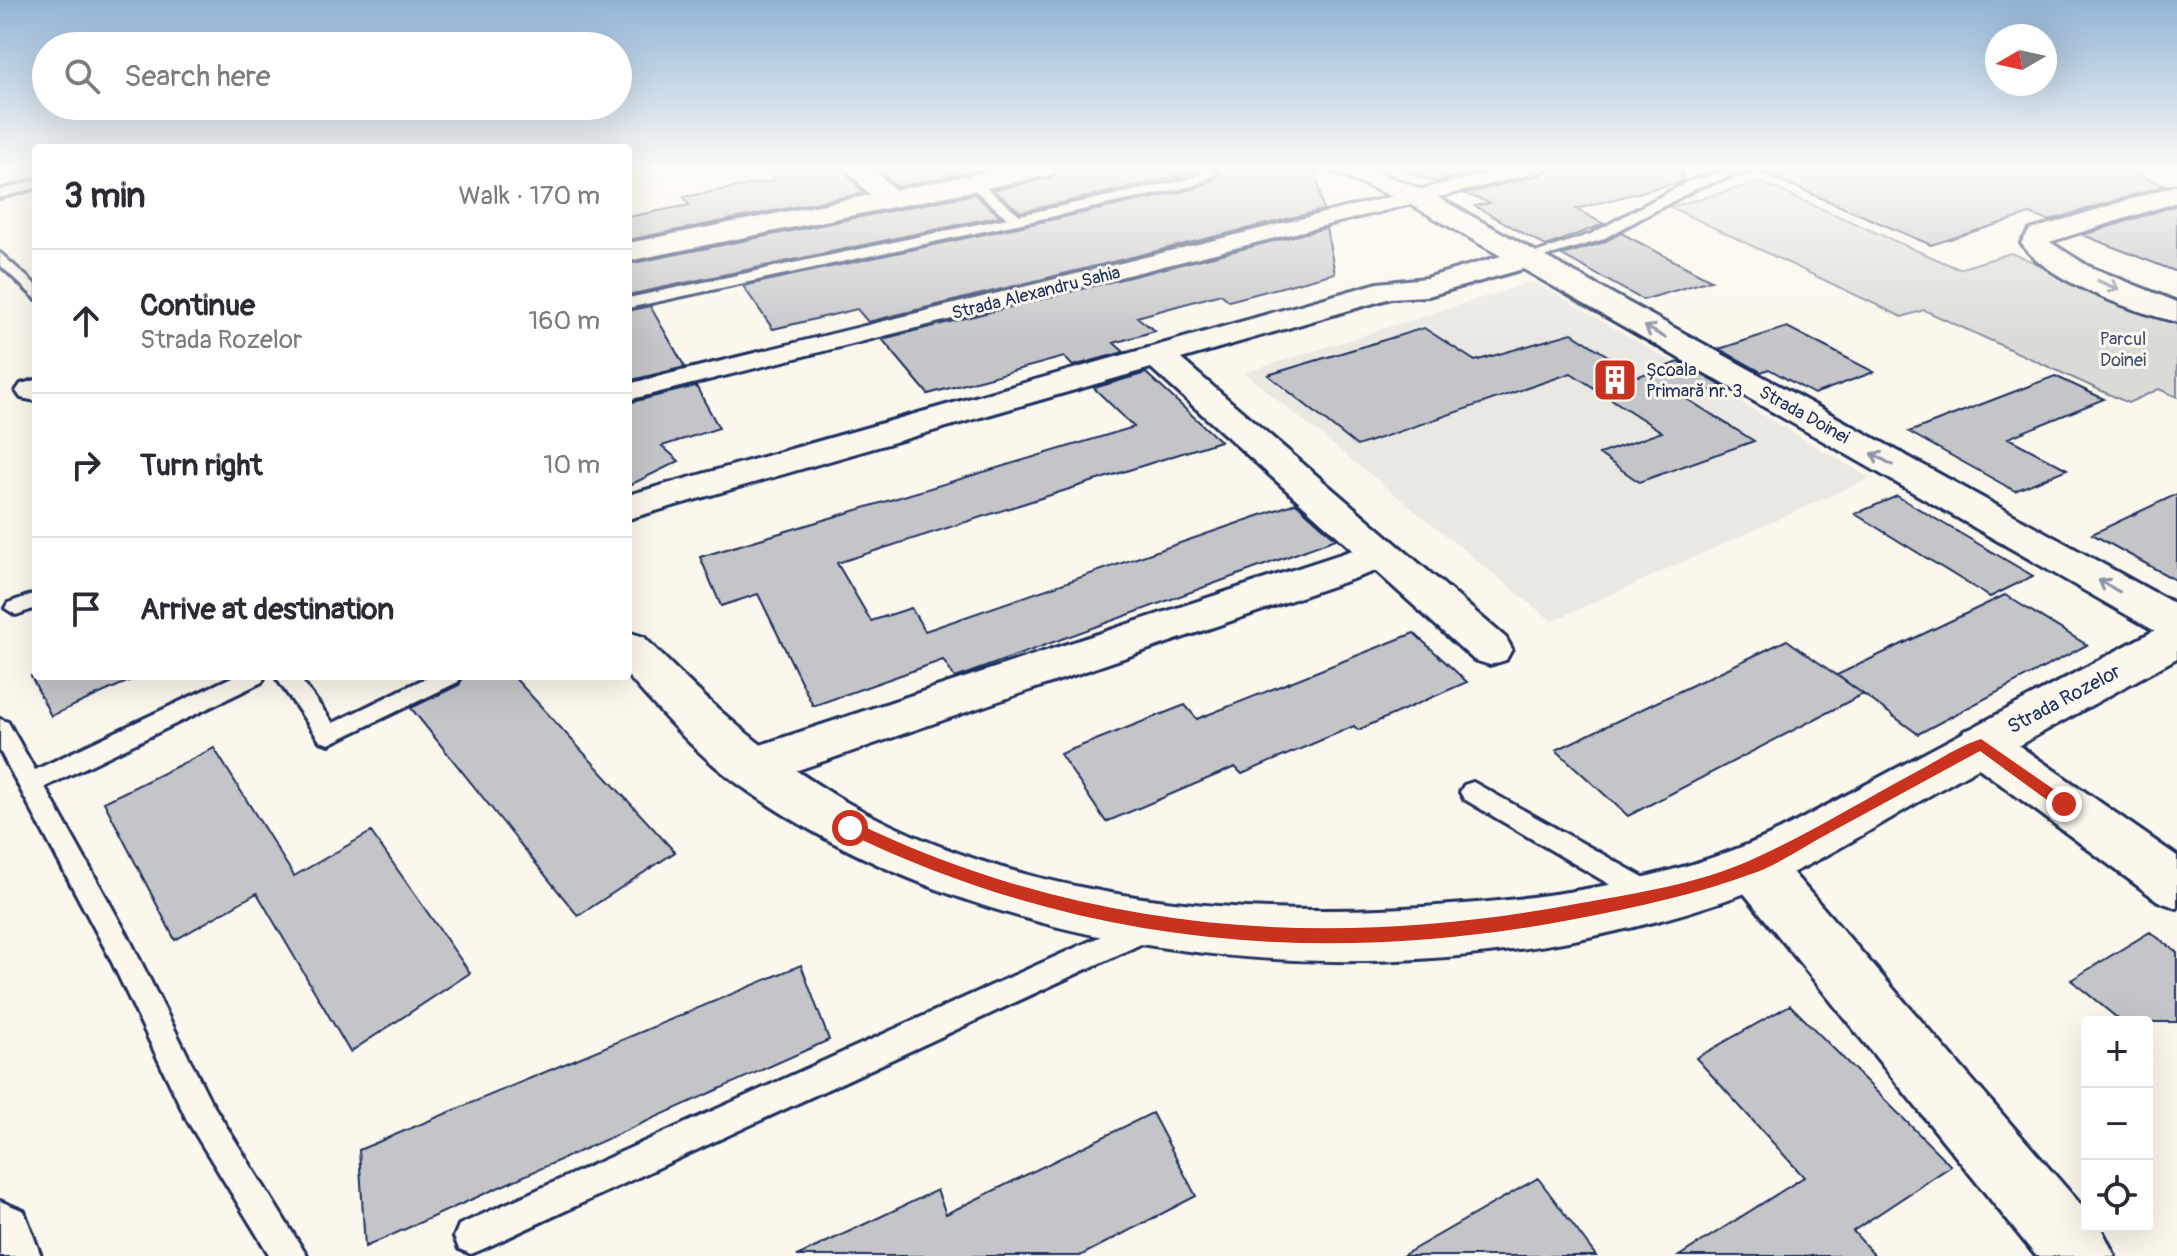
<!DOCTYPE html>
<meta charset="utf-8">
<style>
:root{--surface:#fff;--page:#f7f7f7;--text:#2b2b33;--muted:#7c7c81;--line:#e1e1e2}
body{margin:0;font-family:Pangolin,sans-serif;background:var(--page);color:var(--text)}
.controls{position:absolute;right:24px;bottom:24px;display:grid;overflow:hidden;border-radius:8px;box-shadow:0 8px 32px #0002}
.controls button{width:72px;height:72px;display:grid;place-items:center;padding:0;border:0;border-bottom:2px solid var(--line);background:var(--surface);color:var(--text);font:40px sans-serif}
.compass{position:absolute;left:1985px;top:24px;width:72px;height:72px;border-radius:50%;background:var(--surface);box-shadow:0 8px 32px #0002;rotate:261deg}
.stop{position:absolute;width:24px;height:24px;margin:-18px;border:6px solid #c8321e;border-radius:50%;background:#fff}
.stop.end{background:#c8321e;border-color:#fff;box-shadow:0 2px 8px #0008}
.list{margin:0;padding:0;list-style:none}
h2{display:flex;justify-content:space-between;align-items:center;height:104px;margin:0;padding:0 32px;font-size:34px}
h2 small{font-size:26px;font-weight:400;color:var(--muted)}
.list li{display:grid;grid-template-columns:52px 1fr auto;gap:24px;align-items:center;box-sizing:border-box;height:144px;padding:0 32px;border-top:2px solid var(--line)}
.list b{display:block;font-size:30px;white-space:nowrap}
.list p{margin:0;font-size:26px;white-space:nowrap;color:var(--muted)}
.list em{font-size:26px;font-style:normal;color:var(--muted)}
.icon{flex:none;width:44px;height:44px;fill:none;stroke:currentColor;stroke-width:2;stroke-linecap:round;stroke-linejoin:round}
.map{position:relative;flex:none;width:2177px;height:1256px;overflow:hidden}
.search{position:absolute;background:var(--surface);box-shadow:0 8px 32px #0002;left:32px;top:32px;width:600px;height:88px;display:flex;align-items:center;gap:20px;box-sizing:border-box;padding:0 28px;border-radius:44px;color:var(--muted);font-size:30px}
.panel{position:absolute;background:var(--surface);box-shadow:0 8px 32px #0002;left:32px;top:144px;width:600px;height:536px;border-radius:8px}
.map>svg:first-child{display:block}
.built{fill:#eae8e2}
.green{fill:#dadad7;stroke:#7a849a;stroke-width:2}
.building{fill:#c3c5c9;stroke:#1b2f5e;stroke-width:2}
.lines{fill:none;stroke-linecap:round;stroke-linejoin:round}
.service-casing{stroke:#1b2f5e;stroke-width:6}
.pedestrian-casing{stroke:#1b2f5e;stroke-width:6}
.minor-casing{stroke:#1b2f5e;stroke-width:6}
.tertiary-casing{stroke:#1b2f5e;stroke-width:6}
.service{fill:#fbf7ec;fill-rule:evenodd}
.pedestrian{fill:#fbf7ec;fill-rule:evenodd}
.minor{fill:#fbf7ec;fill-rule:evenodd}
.tertiary{fill:#fbf7ec;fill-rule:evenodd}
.oneway{stroke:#8b93a5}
.route{fill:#c8321e}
.labels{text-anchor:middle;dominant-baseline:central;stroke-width:6;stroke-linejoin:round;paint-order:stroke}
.far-street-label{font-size:18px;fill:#1b2f5e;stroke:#fbf7ec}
.far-park-label{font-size:18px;fill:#415176;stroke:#fbf7ec}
.far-poi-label{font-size:18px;fill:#1b2f5e;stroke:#fbf7ec;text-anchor:start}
.street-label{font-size:20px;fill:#1b2f5e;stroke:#fbf7ec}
</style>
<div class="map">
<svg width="2177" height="1256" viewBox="0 0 2177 1256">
<rect width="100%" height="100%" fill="#fbf7ec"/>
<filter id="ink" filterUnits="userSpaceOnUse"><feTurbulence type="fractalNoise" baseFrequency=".0125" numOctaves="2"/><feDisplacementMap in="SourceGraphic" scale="16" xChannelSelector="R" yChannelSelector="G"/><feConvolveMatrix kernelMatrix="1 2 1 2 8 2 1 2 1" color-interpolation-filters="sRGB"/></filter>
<g filter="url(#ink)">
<path class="built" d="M 1534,281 L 1870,478 L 1552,621 L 1244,373 Z"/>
<path class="green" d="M 1760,182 L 1959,269 L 2011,253 L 2177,321 L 2177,397 L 2159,389 L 2128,403 L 1924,310 L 1902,317 L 1670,207 Z"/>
<path class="building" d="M 765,167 L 841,167 L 864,193 L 628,240 L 628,217 L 689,205 L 684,197 L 775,180 Z
M 876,167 L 995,167 L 896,187 Z
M 1066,167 L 1194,167 L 1197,172 L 1021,212 L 993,190 L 1051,178 Z
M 1214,167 L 1315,167 L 1323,210 L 868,322 L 857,309 L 773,329 L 743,286 L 1194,189 L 1217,177 Z
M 1405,167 L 1499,167 L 1436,182 L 1404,170 Z
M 1549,167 L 1681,167 L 1683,181 L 1576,209 L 1604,224 L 1546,246 L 1475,206 L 1490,203 L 1465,194 L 1544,174 Z
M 1764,167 L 2114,167 L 2166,185 L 2048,221 L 2030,214 L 1931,245 L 1758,171 Z
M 974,194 L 1000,216 L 628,295 L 628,264 Z
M 2177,205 L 2177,272 L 2083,235 Z
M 1326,228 L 1335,273 L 1229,301 L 1221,294 L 1137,317 L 1155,331 L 1114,343 L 1124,352 L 1073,366 L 1064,357 L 928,394 L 882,339 Z
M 1621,233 L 1711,280 L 1643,300 L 1562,255 L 1602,243 Z
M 650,306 L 685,367 L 628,381 L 628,311 Z
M 1787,327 L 1874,372 L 1814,394 L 1769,369 L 1761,372 L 1719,349 Z
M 1424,328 L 1475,361 L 1572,333 L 1639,376 L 1679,362 L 1722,386 L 1687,399 L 1754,441 L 1639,482 L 1599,454 L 1662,432 L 1571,373 L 1357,446 L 1268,375 Z
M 1146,373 L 1220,441 L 837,563 L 871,621 L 911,608 L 925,631 L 1296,503 L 1336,539 L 955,678 L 943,660 L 813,706 L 758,594 L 721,606 L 700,557 L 1134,427 L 1094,388 Z
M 2055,376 L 2104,399 L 2008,438 L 2067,469 L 2015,491 L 1909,432 Z
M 696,386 L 719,428 L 662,446 L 679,461 L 628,486 L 628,403 Z
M 2177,494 L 2177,581 L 2092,534 Z
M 1897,496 L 1946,525 L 2033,576 L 1990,597 L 1855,514 Z
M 2005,595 L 2087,645 L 1918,734 L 1837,675 Z
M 1414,633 L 1467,682 L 1358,730 L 1354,726 L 1242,774 L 1235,767 L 1106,822 L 1060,754 L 1185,705 L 1197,719 Z
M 1787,640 L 1863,694 L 1628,816 L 1556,750 Z
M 31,676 L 140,676 L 51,716 Z
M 464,676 L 513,676 L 675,852 L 578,916 L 411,708 L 459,685 Z
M 214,748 L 294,876 L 371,832 L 470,973 L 350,1052 L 257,893 L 175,940 L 104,802 Z
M 2150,932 L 2177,952 L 2177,1022 L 2122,1022 L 2071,980 Z
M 801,965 L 829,1040 L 365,1247 L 359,1150 Z
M 1790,1005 L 1951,1166 L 1853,1231 L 1875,1256 L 1679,1256 L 1804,1177 L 1696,1058 Z
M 1152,1113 L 1196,1196 L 1080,1256 L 797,1256 L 937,1190 L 946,1214 Z
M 1538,1178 L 1596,1256 L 1402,1256 Z"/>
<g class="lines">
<g class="service-casing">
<path id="service" d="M 1197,167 L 1210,167 L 1216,174 L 1193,186 L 628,308 L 628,298 L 1007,218 L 970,186 L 970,180 L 975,179 L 1020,215 L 1189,179 L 1202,173 Z
M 1740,167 L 1761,167 L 1699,187 L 1601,240 L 1524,263 L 1517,259 L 1591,234 L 1689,181 Z
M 36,180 L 36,188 L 0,198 L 0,190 Z
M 0,253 L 36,285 L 36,299 L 0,265 Z
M 36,593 L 36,608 L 16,615 L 5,608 L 8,603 Z
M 234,676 L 265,676 L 262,682 L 45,787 L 128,936 L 210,1100 L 307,1256 L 270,1256 L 188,1122 L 108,954 L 0,751 L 0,719 L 8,722 L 35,770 Z
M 275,676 L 298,676 L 333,723 L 430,676 L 461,676 L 458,682 L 329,744 L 320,741 Z
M 1473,782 L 1663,888 L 1667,896 L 1663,904 L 1653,908 L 1643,904 L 1464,799 L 1460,792 L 1464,785 Z
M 1146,916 L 1156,919 L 1160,928 L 1156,937 L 483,1249 L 471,1254 L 459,1249 L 454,1237 L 459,1225 Z"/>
</g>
<g class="pedestrian-casing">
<path id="pedestrian" d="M 1512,167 L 1546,167 L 1543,171 L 628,400 L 628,384 Z"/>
</g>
<g class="minor-casing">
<path id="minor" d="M 844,167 L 872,167 L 895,190 L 1011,167 L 1063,167 L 1050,175 L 628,261 L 628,243 L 870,195 Z
M 1329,167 L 1365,167 L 1428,192 L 2177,605 L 2177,639 L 2162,635 L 1523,269 L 1428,296 L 1391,298 L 1181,359 L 1506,638 L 1512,649 L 1506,660 L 1490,665 L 1474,660 L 1376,571 L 769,780 L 751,786 L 733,780 L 726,767 L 733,754 L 1353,550 L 1151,368 L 628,519 L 628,495 L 1378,283 L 1426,278 L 1501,256 L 1410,204 L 1333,172 Z
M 2177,185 L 2177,202 L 2050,242 L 2088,266 L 2177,302 L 2177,322 C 2132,311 2047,281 2021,243 L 2030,230 Z
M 36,380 L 36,401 L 21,398 L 16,391 L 21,384 Z
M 1981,726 L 1998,731 L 2177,856 L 2177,908 L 2158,901 L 1964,757 L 1957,744 L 1964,731 Z
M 1754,844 L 1773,850 L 2087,1212 L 2087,1226 L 2100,1226 L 2115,1256 L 2036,1256 L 1735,882 L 1727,866 L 1735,850 Z
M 0,1201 L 24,1211 L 41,1256 L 0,1256 Z"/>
</g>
<g class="tertiary-casing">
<path id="tertiary" d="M 2177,623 L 2177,658 C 2098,702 2018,745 1939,790 C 1874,827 1813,868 1743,894 C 1428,1009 1004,980 730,778 C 692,749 660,712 628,676 L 628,632 L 644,637 C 710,705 765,755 848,803 C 1033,907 1259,921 1465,904 C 1573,895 1682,877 1781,830 L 2161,627 Z"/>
</g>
<use href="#service" class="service"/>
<use href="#pedestrian" class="pedestrian"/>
<use href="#minor" class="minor"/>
<use href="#tertiary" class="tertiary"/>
</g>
<defs><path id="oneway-shaft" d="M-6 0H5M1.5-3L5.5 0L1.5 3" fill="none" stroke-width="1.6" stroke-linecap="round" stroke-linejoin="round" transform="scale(2)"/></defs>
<g class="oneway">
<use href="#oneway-shaft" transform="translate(2108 285) rotate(23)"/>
<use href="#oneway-shaft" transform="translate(1655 332) rotate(-151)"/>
<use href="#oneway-shaft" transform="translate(1882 459) rotate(-151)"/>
<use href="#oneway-shaft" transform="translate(2109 586) rotate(-151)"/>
</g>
</g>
<linearGradient id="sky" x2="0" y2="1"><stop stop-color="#91b4d6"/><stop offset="0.49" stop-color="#fdfbf6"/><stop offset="1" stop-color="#fdfbf6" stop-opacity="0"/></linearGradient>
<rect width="2177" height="343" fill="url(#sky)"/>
<path class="route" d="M 1981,739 L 2069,800 L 2069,808 L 2058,808 L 1980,751 C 1930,778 1881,805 1831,832 C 1807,845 1782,862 1757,872 C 1698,894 1637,907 1575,919 C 1322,968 1078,945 845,832 L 843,828 L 850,821 L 856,823 C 1088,934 1330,951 1581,903 C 1637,893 1698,884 1751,860 C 1807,835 1862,801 1916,772 C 1937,761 1959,746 1981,739 Z"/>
<defs>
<g id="building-square" transform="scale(2.3)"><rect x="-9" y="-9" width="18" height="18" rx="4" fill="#c8321e" stroke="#fbf7ec"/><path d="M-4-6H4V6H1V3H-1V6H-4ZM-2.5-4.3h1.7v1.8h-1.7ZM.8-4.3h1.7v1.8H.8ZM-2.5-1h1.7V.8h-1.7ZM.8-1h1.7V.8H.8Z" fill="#fff"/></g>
</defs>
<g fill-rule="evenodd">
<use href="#building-square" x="1615" y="380"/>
</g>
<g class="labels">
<g class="far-street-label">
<text transform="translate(1036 293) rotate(-14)">Strada Alexandru Sahia</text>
<text transform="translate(1804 415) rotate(29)">Strada Doinei</text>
</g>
<g class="far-park-label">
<text x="2123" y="339">Parcul<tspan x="2123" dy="21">Doinei</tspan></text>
</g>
<g class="far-poi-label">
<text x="1646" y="370">Școala<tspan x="1646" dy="21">Primară nr. 3</tspan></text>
</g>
<g class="street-label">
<text transform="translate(2064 699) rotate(-28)">Strada Rozelor</text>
</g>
</g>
</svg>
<div class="controls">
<button>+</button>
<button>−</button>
<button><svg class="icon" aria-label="locate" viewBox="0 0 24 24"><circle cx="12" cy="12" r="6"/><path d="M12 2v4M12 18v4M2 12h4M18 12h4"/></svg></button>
</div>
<svg class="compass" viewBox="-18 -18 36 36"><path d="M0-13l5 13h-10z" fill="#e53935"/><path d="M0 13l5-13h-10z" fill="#7c7c81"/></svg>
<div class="stop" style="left:850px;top:828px"></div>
<div class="stop end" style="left:2064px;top:804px"></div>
<div class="search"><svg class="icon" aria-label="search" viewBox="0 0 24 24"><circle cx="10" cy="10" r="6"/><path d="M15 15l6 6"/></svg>Search here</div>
<section class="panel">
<h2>3 min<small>Walk · 170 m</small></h2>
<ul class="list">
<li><svg class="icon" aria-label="ahead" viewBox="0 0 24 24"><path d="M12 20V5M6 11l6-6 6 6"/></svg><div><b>Continue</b><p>Strada Rozelor</p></div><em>160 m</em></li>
<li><svg class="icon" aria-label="right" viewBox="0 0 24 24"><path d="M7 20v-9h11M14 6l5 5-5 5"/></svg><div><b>Turn right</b></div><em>10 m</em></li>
<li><svg class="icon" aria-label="arrive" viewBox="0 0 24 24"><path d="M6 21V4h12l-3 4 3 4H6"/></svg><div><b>Arrive at destination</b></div></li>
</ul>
</section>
</div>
